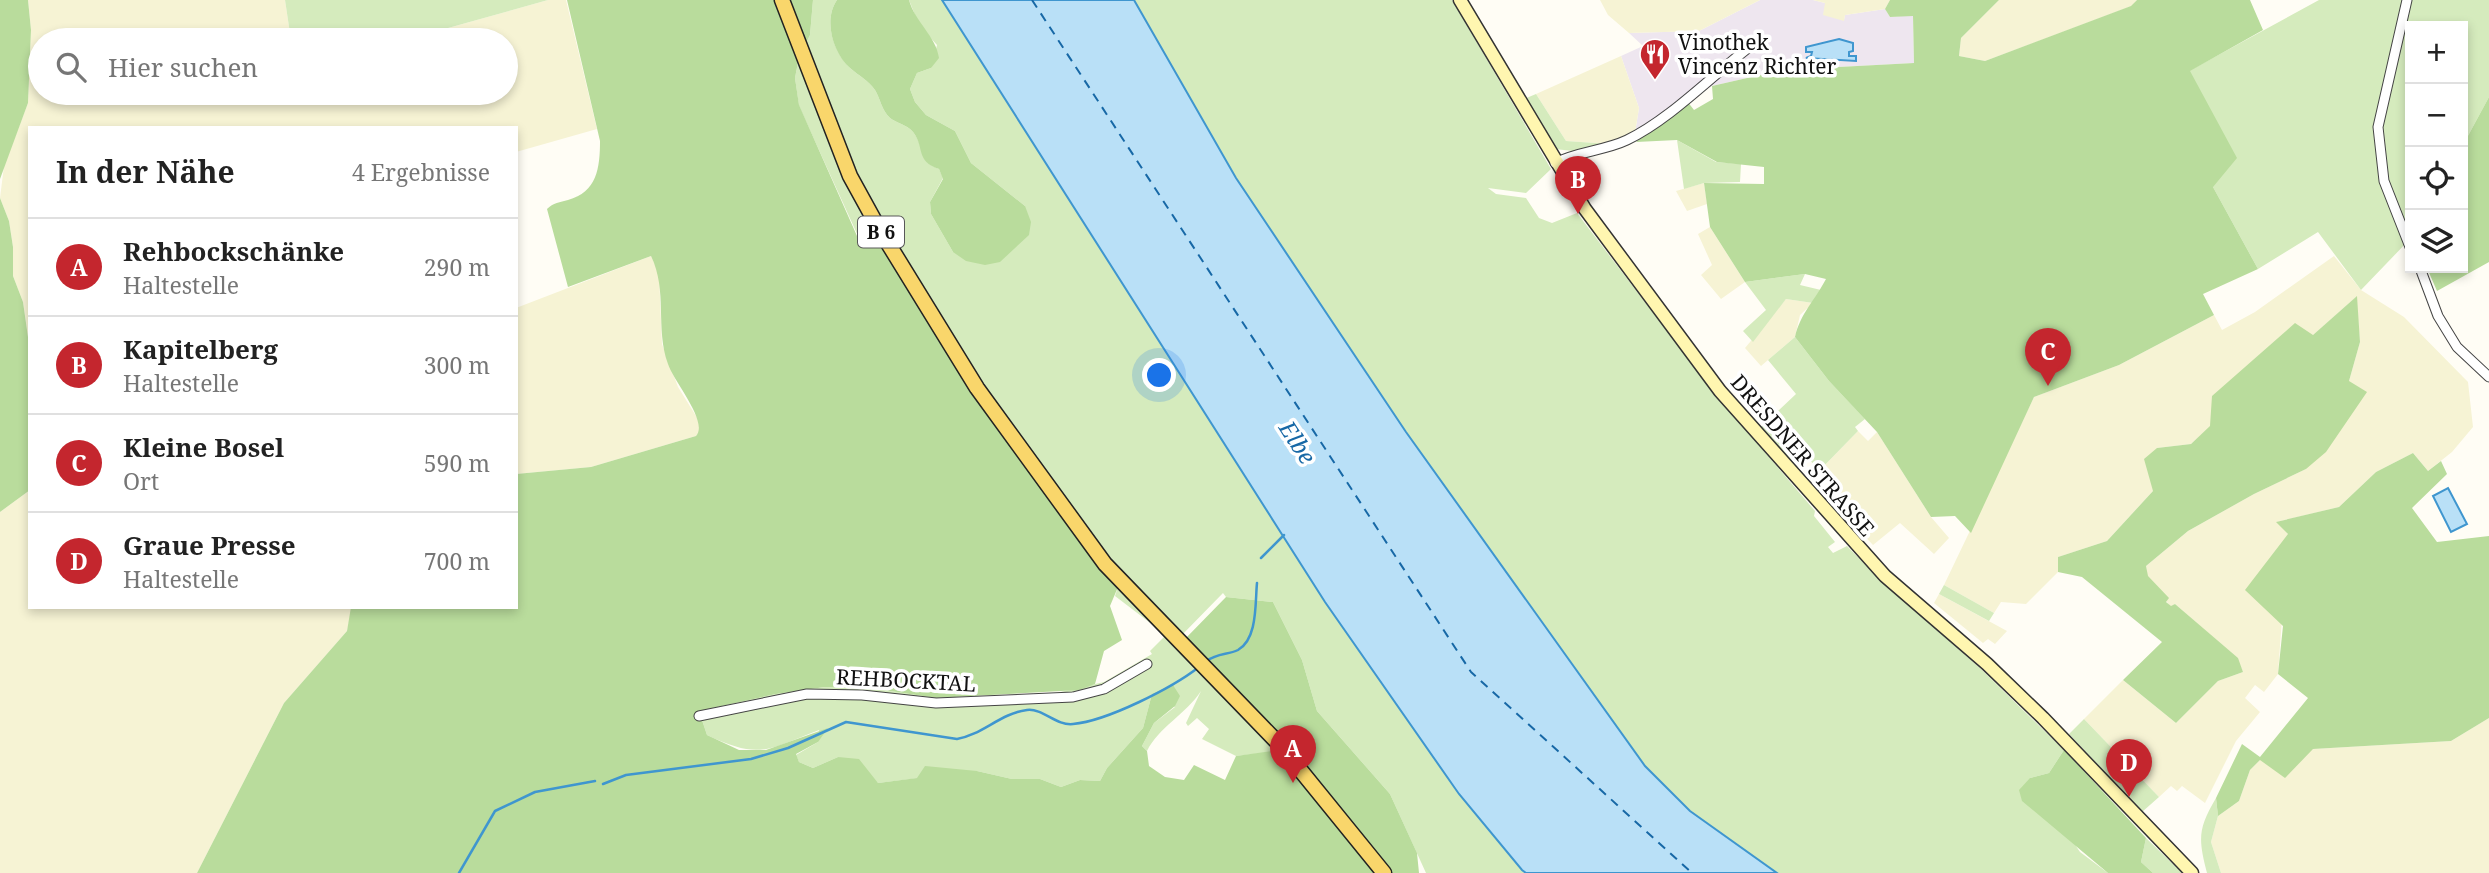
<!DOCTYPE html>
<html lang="de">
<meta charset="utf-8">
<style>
:root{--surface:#fff;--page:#f6f6f6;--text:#222;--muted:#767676;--line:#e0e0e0;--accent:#c4262e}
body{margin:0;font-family:"Noto Serif",serif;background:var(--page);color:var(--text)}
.controls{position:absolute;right:21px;top:21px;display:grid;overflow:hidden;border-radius:0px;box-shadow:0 4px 10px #0003}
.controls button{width:63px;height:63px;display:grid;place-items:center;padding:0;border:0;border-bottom:2px solid var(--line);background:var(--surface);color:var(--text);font:35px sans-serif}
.you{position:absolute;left:1160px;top:376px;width:24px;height:24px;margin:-18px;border:5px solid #fff;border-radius:50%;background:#1a73e8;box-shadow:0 0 0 10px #1a73e833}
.badge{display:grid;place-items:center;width:46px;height:46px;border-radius:50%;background:var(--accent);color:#fff;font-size:23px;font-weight:700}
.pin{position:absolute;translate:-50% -58px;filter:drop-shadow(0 2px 4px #0008)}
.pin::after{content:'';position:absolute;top:37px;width:24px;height:21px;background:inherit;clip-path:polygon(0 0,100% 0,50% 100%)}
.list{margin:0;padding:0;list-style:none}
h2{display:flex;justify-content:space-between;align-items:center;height:91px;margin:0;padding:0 28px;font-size:30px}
h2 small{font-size:23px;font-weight:400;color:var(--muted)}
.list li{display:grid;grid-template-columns:46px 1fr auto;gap:21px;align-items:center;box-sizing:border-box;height:98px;padding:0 28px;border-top:2px solid var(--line)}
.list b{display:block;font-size:26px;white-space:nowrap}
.list p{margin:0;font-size:23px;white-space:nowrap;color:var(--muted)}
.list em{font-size:23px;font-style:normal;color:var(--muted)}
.icon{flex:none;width:38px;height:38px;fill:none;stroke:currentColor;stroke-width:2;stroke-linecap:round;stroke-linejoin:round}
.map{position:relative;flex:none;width:2489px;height:873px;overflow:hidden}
.search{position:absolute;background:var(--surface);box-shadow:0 4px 10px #0003;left:28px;top:28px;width:490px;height:77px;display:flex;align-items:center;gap:18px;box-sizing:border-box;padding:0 24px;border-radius:38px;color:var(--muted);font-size:26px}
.panel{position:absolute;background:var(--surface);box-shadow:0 4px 10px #0003;left:28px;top:126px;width:490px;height:483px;border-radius:0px}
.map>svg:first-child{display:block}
.industrial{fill:#eee6ef}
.farmland{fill:#f6f3d4}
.green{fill:#d5ebbd}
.forest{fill:#b9dc9c}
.water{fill:#b9e0f7;stroke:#3f96cf;stroke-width:2}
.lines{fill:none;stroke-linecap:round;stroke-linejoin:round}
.stream{stroke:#3f96cf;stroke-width:2.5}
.ferry{stroke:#1768a6;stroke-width:2;stroke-dasharray:9 7;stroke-linecap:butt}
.street-casing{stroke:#444;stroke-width:11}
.secondary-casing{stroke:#333;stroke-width:15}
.primary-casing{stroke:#222;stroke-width:17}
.street{stroke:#fff;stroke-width:9}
.secondary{stroke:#fff6b0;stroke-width:12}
.primary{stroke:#f9d66b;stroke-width:14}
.labels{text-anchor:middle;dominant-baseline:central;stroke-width:7;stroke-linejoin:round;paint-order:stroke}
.shield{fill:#fff;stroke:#585858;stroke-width:2}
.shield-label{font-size:19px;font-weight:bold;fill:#111}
.poi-label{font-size:21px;fill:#111;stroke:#fff;text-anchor:start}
.street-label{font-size:21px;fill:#111;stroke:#fff}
.water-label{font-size:23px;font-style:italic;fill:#1768a6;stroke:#fff}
</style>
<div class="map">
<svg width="2489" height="873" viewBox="0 0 2489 873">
<rect width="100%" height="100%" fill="#fffdf5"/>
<path class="industrial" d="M 1760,0 L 1813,0 L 1825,3 L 1844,20 L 1845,15 L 1885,9 L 1890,17 L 1913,15 L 1914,63 L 1782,70 L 1712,86 L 1670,107 L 1635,133 L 1639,108 L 1621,56 L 1643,46 L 1629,33 L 1699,31 Z"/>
<path class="farmland" d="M 28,0 L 285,0 L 291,40 L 40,40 L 40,93 L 506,93 L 506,40 L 405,40 L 548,0 L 566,0 L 597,129 L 516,152 L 516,128 L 30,128 L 30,351 L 23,302 L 13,276 L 13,247 L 9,221 L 0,198 L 4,166 L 28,103 L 31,30 Z
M 1600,0 L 1760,0 L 1699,31 L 1629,33 L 1608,15 Z
M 1813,0 L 1890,0 L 1885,9 L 1845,15 L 1844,21 L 1823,15 L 1825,3 Z
M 1999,0 L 2137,0 L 2132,6 L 1985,61 L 1959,56 L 1961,38 Z
M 1621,56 L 1639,108 L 1635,133 L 1610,144 L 1566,141 L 1536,94 Z
M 1704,183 L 1707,204 L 1687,211 L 1676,191 Z
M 1710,227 L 1745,282 L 1721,299 L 1701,275 L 1712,265 L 1698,234 Z
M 651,256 L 659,273 L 662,344 L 678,387 L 701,424 L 700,431 L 696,436 L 591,467 L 516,474 L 516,308 Z
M 2334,256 L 2361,290 L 2404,317 L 2468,382 L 2473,427 L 2452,452 L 2428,471 L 2413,453 L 2376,472 L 2339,507 L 2277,522 L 2288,534 L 2278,674 L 2264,692 L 2255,685 L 2245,698 L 2260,712 L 2236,741 L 2205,803 L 2182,786 L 2177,791 L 2171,786 L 2159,797 L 2084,719 L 2123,680 L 2176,723 L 2218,681 L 2243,672 L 2237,658 L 2175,604 L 2171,607 L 2166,601 L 2168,598 L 2147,576 L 2146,566 L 2188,531 L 2254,494 L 2306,469 L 2349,381 L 2360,342 L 2356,297 L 2191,444 L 2157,448 L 2153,491 L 2107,541 L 2058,557 L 2058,572 L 2026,604 L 2001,602 L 1994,613 L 1944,585 L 2034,397 L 2119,365 L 2214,315 L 2222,330 L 2255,312 Z
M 1786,299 L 1813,303 L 1800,315 L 1795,337 L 1761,366 L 1745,348 Z
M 1858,431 L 1868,441 L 1877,432 L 1931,517 L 1949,538 L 1934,554 L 1900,523 L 1873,545 L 1842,512 L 1849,505 L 1820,470 Z
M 30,490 L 30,607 L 352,609 L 347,631 L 284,703 L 197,873 L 0,873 L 0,512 Z
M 1939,594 L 2007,631 L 1995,644 L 1988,639 L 1983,643 L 1934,603 Z
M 2489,718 L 2489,873 L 2221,873 L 2211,842 L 2218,816 L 2239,801 L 2250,770 L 2260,760 L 2313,749 L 2451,741 Z"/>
<path class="green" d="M 285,0 L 548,0 L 405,40 L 291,40 Z
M 813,0 L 837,0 C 823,20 833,52 850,68 C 859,76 868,80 875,90 C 880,98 882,111 890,118 C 898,124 906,124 913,132 C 925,146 918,162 939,169 L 943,178 L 930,202 L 931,214 L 953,252 L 1025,206 L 971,163 L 955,131 L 926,115 L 915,102 L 910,89 L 917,73 L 931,68 L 937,45 L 919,25 L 909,0 L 942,0 L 1325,602 L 1459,794 L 1526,873 L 1426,873 L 1390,794 L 1317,711 L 1302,660 L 1273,602 L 1226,597 L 1223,593 L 1180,637 L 1265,736 L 1272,752 L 1236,756 L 1202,739 L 1209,729 L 1197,718 L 1188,726 L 1186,723 L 1201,691 C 1186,714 1159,727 1147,751 L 1142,746 L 1154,723 L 1175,707 L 1152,694 L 1143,728 L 1107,768 L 1100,781 L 1080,780 L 1061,787 L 1040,779 L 1012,779 L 977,771 L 878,783 L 838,757 L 813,768 L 799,762 L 796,755 L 818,742 L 819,730 C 767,750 760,760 707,735 L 699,711 L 776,694 L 825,687 L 877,689 L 936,698 L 1056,693 L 1104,682 L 1152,654 L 1150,651 L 1166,635 L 1115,596 L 1118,587 L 1002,436 L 871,241 L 858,236 L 799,106 L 795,78 L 799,57 L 810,35 Z
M 1134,0 L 1452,0 L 1551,169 L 1526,193 L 1488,188 L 1496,194 L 1526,198 L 1539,218 L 1552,223 L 1577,213 L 1715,394 L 1815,511 L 1814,516 L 1835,542 L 1828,547 L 1833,553 L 1847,546 L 1879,579 L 1981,669 L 2064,750 L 2049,773 L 2030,778 L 2080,852 L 2108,873 L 1777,873 L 1690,811 L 1645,766 L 1406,432 L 1236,178 Z
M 2319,0 L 2489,0 L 2489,97 L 2463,145 L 2463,26 L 2410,26 L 2410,239 L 2361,290 L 2318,232 L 2258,269 L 2213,187 L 2189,71 Z
M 1536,94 L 1566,141 L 1610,144 L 1573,151 L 1555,149 L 1524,99 Z
M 1677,140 L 1716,162 L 1741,164 L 1740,182 L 1704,183 L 1684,189 Z
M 1805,274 L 1800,285 L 1821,290 L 1813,303 L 1786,299 L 1753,342 L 1743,331 L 1766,310 L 1745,282 Z
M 1795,337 L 1829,381 L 1865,419 L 1855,427 L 1858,431 L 1820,470 L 1804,455 L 1796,456 L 1790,461 L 1761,427 L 1796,394 L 1768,360 Z
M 1944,585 L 1994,613 L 1989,621 L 1939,594 Z
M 2084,719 L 2159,797 L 2142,812 L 2069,734 Z
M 2216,798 L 2218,816 L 2211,842 L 2221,873 L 2207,873 C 2198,838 2198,829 2216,798 Z
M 2146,838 L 2182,873 L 2153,873 L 2141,862 Z"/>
<path class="forest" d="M 0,0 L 28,0 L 31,30 L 28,103 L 0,179 Z
M 567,0 L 813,0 L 810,35 L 799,57 L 795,78 L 799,105 L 857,236 L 885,249 L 951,361 L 1002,436 L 1118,587 L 1110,606 L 1122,640 L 1104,651 L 1095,684 L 1079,690 L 936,698 L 877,689 L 825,687 L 776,694 L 699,711 L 707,735 L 739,750 L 766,750 L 828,728 L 818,742 L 796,754 L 799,762 L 813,768 L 838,757 L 859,759 L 878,783 L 917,778 L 925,766 L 977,771 L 1012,779 L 1040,779 L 1061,787 L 1080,780 L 1100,781 L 1107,768 L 1143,728 L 1152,694 L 1173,685 L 1180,696 L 1175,706 L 1154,723 L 1142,746 L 1147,751 L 1149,766 L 1165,777 L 1184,780 L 1194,765 L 1225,780 L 1236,756 L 1272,751 L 1265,736 L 1184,640 L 1226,597 L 1273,602 L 1302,660 L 1317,711 L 1390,794 L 1417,853 L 1419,873 L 197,873 L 284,703 L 347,631 L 351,607 L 516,607 L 516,474 L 591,467 L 696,436 C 709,422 674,382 668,364 C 655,328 668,291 651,256 L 568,287 L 547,209 C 553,203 560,202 568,200 C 597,192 600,168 600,141 Z
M 837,0 L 909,0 C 915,22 936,36 939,58 L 931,68 L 917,73 L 910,89 L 915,102 L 926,115 L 955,131 L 971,163 L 1025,206 L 1031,222 L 1029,235 L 1000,262 L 985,265 L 966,261 L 953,252 L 931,214 L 930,202 L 943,179 L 939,169 C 915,161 925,147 913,132 C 906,124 898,124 890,118 C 882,111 880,98 875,90 C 868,80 859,76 850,68 C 833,53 823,20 837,0 Z
M 1890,0 L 1999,0 L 1961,38 L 1959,56 L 1985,61 L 2131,6 L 2137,0 L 2250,0 L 2263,30 L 2190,71 L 2237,158 L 2213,187 L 2258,269 L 2203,294 L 2214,315 L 2119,365 L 2034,397 L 1971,533 L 1955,516 L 1931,517 L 1877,432 L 1829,381 L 1795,337 C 1800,314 1815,300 1826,279 L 1805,274 L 1745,282 L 1710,227 L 1704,183 L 1764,184 L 1764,167 L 1717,162 L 1677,140 L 1636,142 L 1687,101 L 1694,110 L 1713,99 L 1712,86 L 1782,70 L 1914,63 L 1913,16 L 1890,17 L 1885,9 Z
M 2489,97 L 2489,262 L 2437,291 L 2427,268 L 2463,268 L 2463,145 Z
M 0,198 L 9,221 L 13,247 L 13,276 L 23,302 L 30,351 L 30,490 L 0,512 Z
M 2357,296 L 2360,342 L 2349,381 L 2367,392 L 2326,452 L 2306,469 L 2254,494 L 2188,531 L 2146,566 L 2148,576 L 2169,598 L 2166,602 L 2171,606 L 2175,604 L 2238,658 L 2243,672 L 2218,681 L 2176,723 L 2123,680 L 2162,642 L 2082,577 L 2058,572 L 2058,557 L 2107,541 L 2153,491 L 2144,459 L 2157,448 L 2191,444 L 2210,426 L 2212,396 L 2295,323 L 2313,335 Z
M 2413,453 L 2428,471 L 2441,461 L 2447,474 L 2412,508 L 2437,542 L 2489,536 L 2489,718 L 2451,741 L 2313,749 L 2285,778 L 2260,760 L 2250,770 L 2239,801 L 2218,816 L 2216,798 L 2242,744 L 2260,757 L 2308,698 L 2278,674 L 2283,626 L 2245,590 L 2288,534 L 2276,522 L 2339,507 L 2376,472 Z
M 2064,750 L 2146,838 L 2141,862 L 2153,873 L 2108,873 L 2022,801 L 2019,790 L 2030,778 L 2049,773 Z"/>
<path class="water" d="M 942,0 L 1134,0 L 1236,178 L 1406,432 L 1645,766 L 1690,811 L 1777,873 L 1526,873 L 1522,870 L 1459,794 L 1325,602 Z
M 1839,39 L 1853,43 L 1853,51 L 1849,52 L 1849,56 L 1856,56 L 1856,61 L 1806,58 L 1811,56 L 1812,52 L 1806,52 L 1806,47 Z
M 2448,488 L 2467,524 L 2451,532 L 2433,496 Z"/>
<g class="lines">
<path class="stream" d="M 1261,558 L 1284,535
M 1207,661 C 1217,653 1228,655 1238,650 C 1258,639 1255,602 1257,583
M 603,784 L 626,775 L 751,759 L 788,748 L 846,722 L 957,739 C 982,735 1001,713 1027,710 C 1043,708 1056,726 1073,724 C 1107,721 1172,688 1199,667
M 459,873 L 495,811 L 535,792 L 595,781"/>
<path class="ferry" d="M 1032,0 L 1471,672 L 1692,873"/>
<g class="street-casing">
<path id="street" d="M 2407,0 L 2378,127 L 2384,181 L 2410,247
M 1555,163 C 1578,151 1604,151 1627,140 C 1673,118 1718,69 1760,39
M 2420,268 L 2438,316 L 2457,347 L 2489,377
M 699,716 L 807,694 L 862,695 L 936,703 L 1073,697 L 1104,689 L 1147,664"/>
</g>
<g class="secondary-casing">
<path id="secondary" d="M 1460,0 L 1585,209 L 1720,391 L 1885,576 L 1987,664 L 2043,718 L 2192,873"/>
</g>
<g class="primary-casing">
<path id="primary" d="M 782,0 L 850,176 L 878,227 L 977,388 L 1105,564 L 1280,745 L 1384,873"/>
</g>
<use href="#street" class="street"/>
<use href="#secondary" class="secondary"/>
<use href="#primary" class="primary"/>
</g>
<defs>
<g id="restaurant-pin" transform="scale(1.575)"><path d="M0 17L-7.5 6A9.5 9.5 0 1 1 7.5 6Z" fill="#c4262e" stroke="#fff"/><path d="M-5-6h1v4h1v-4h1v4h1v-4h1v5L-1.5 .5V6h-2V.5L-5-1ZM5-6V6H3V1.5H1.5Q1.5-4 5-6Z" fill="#fff"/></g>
</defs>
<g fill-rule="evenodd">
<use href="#restaurant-pin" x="1655" y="54"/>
</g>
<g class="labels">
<rect class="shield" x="858" y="216.5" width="46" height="31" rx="5"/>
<g class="shield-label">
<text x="881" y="232">B 6</text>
</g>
<g class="poi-label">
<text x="1678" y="42">Vinothek<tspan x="1678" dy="24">Vincenz Richter</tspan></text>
</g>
<g class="street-label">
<text transform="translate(1803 455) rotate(49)">DRESDNER STRASSE</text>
<text transform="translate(906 680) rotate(3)">REHBOCKTAL</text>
</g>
<g class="water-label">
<text transform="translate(1298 442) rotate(57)">Elbe</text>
</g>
</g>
</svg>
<div class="controls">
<button>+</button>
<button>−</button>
<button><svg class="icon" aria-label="locate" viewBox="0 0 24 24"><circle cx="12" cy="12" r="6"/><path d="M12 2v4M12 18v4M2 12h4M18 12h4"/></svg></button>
<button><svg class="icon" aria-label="layers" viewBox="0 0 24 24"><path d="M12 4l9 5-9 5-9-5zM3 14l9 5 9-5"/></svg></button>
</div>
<div class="you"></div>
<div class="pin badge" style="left:1293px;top:783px">A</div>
<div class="pin badge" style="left:1578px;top:214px">B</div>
<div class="pin badge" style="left:2048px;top:386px">C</div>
<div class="pin badge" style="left:2129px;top:797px">D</div>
<div class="search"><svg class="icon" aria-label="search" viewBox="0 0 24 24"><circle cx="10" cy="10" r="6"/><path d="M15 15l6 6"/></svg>Hier suchen</div>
<section class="panel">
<h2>In der Nähe<small>4 Ergebnisse</small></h2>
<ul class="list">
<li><span class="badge">A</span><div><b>Rehbockschänke</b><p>Haltestelle</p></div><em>290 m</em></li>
<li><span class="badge">B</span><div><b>Kapitelberg</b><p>Haltestelle</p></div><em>300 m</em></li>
<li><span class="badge">C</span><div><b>Kleine Bosel</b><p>Ort</p></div><em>590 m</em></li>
<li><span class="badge">D</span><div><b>Graue Presse</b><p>Haltestelle</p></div><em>700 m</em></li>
</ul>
</section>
</div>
